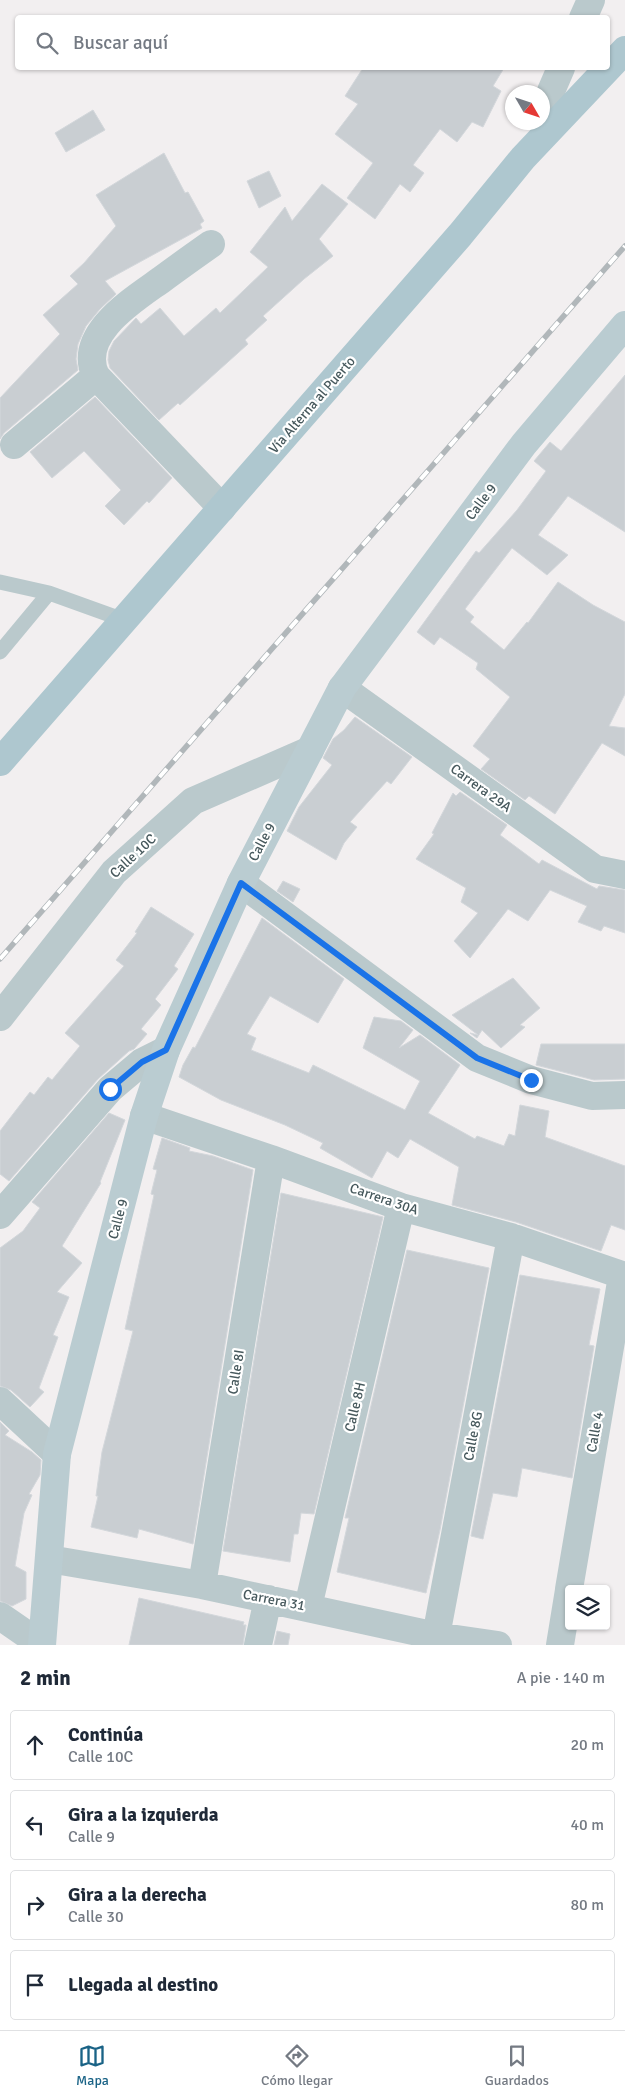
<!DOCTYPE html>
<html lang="es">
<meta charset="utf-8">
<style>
:root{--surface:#fff;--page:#f2f2f3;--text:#1f2937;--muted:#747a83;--line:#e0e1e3;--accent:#1a6386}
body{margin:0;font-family:Signika,sans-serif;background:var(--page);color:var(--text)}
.controls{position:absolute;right:15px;bottom:15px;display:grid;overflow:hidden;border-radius:5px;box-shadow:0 1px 4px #0004}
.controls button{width:45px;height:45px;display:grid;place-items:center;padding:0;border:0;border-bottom:1px solid var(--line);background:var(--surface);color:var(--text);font:25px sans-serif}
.compass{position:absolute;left:505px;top:85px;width:45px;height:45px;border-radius:50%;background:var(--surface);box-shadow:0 1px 4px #0004;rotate:129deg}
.stop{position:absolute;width:15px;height:15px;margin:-11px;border:4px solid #1a73e8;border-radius:50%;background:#fff}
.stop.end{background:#1a73e8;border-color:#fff;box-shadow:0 1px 5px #0008}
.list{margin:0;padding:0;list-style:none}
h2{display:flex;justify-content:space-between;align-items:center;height:65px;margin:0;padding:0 20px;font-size:21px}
h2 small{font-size:16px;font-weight:400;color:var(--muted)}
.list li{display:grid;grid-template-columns:32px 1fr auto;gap:15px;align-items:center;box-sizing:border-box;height:70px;margin:0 10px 10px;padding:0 10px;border:1px solid var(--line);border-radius:5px}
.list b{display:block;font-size:19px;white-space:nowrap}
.list p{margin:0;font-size:16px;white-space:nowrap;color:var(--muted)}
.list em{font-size:16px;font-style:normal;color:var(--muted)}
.icon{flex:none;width:28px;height:28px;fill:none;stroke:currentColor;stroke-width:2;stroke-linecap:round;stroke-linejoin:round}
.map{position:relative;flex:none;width:625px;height:1645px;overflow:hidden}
.search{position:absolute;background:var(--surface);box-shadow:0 1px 4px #0004;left:15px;right:15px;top:15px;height:55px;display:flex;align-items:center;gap:12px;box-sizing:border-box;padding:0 18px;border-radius:5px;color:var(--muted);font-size:19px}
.sheet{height:385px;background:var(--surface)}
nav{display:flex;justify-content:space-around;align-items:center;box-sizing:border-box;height:70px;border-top:1px solid var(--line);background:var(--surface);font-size:14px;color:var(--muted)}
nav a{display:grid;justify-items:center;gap:2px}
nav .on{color:var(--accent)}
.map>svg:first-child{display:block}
.building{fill:#c9ced2;stroke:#d3d7db}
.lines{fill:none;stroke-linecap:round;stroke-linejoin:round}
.lane{stroke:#bac9cc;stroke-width:15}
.street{stroke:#bac9cc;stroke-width:28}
.secondary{stroke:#baccd1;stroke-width:28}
.primary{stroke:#aec7cf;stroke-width:28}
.rail-casing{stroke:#b1b7ba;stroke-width:5.5}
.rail{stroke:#fff;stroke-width:4;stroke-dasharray:11;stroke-linecap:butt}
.route{stroke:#1a73e8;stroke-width:6}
.labels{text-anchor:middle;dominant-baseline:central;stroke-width:4.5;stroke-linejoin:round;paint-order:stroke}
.street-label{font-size:14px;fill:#47595d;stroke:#fff}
</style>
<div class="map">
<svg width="625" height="1645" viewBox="0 0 625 1645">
<rect width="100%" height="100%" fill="#f2eff0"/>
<path class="building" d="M 363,68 L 504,68 L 493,86 L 501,91 L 483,127 L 472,122 L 457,142 L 440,129 L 413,165 L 424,173 L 410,192 L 400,184 L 375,219 L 347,198 L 373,163 L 335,134 L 358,104 L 345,96 Z
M 93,110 L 105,130 L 66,152 L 55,133 Z
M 164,153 L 185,193 L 188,192 L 204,221 L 200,224 L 202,228 L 105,281 L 116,294 L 100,309 L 86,326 L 78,344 L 76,359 L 78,370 L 4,433 L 0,439 L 0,398 L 60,334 L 43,315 L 78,284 L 70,276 L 84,263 L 116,226 L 96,195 Z
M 269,171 L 281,196 L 259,208 L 247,181 Z
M 322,184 L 348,204 L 319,239 L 333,256 L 304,279 L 263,316 L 267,320 L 245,340 L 248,344 L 180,405 L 178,403 L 159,420 L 110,368 L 108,360 L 109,351 L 114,341 L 136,318 L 141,324 L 160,308 L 184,336 L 216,308 L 220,313 L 268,267 L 250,252 L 285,207 L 292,221 Z
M 625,375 L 625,532 L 568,496 L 538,535 L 568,555 L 547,575 L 512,548 L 465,609 L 474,617 L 470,622 L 504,650 L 527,622 L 528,623 L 558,582 L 593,605 L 625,622 L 625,694 L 609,726 L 625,728 L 625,756 L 602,743 L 555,814 L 529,796 L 525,800 L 481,769 L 490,759 L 473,746 L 510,697 L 476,669 L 478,663 L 440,637 L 434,645 L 417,632 L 476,551 L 479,553 L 517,510 L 546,471 L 534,461 L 550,442 L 561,451 Z
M 95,397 L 172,478 L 149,503 L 147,501 L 124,525 L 105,506 L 121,490 L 84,451 L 52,478 L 30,452 Z
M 355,717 L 412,757 L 391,784 L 387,781 L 350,822 L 357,827 L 344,843 L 336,860 L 287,831 L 299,807 L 332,765 L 323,758 L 333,739 L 344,730 Z
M 460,792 L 507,825 L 500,835 L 539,864 L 542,860 L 597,889 L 599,886 L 625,890 L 625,933 L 604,926 L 601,931 L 578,922 L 587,906 L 550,890 L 528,921 L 508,909 L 470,958 L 454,941 L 478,913 L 461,902 L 466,888 L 416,859 L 434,834 L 432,833 L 453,793 L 456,796 Z
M 283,881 L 300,889 L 293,902 L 277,891 Z
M 151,907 L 194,934 L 174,966 L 178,969 L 155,999 L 161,1005 L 141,1029 L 147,1034 L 134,1049 L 129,1051 L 98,1079 L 9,1181 L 0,1174 L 0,1131 L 30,1092 L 34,1095 L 48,1077 L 52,1080 L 80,1046 L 65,1033 L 124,966 L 116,960 L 137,933 L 135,932 Z
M 262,918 L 344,979 L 318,1023 L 270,996 L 247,1034 L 256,1038 L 251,1050 L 309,1073 L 313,1065 L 405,1110 L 420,1081 L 363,1048 L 374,1017 L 401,1021 L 413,1030 L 399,1048 L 420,1035 L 460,1065 L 428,1113 L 475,1139 L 477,1136 L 504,1146 L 509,1134 L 515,1136 L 520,1105 L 549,1111 L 545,1137 L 625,1166 L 625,1230 L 611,1225 L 601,1251 L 516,1222 L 452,1205 L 459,1167 L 410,1139 L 398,1158 L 387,1151 L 372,1178 L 320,1148 L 323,1143 L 285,1125 L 221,1100 L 179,1077 L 183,1065 L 193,1047 L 195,1048 Z
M 513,978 L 540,1008 L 520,1025 L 525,1027 L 501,1048 L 482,1030 L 477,1038 L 470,1033 L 478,1035 L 452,1015 Z
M 541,1044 L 625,1044 L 625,1079 L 594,1080 L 536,1065 Z
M 109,1113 L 125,1120 L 100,1182 L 101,1183 L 62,1246 L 82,1263 L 57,1292 L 69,1297 L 53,1335 L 58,1337 L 39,1388 L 44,1392 L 30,1407 L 11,1390 L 0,1386 L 0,1248 L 23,1231 L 40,1208 L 32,1202 Z
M 162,1138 L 190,1148 L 189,1151 L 213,1156 L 253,1170 L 193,1544 L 139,1529 L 137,1538 L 91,1527 L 98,1496 L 96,1496 L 102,1452 L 133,1331 L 125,1329 L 154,1195 L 151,1194 L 157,1170 L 153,1169 Z
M 281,1193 L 383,1217 L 314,1514 L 301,1513 L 298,1534 L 294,1534 L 290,1562 L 223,1551 Z
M 407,1250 L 489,1268 L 440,1530 L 426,1593 L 337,1572 L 349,1518 L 345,1518 Z
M 520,1275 L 600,1289 L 589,1345 L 594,1346 L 572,1478 L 522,1468 L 517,1497 L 493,1493 L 483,1539 L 471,1536 Z
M 0,1422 L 9,1431 L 5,1435 L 32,1452 L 41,1460 L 40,1475 L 29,1494 L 32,1495 L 24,1513 L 15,1566 L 26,1572 L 26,1599 L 12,1606 L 0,1601 Z
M 139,1598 L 244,1622 L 243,1625 L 246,1625 L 243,1645 L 129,1645 Z
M 277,1631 L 290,1634 L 288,1645 L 274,1645 Z"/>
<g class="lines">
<path class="lane" d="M 0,582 L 49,593
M 0,652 L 49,593 L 124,620"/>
<path class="street" d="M 583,18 L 591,0
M 542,112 L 561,68
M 211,244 C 194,256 177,268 161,280 C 133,300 76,335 96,376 L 222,508
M 14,445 L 96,376
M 342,688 L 595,869 L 625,875
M 241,883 L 477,1058 L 531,1080 L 592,1096 L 625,1095
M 0,1017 L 114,872 L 193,801 L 310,750
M 144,1116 L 271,1159 L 401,1207 L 511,1237 L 625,1276
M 0,1215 L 110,1089 L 142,1062 L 166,1050
M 0,1401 L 57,1454
M 49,1559 L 202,1585 L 436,1636 L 498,1645
M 202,1585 L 271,1159
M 569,1589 L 622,1276
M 308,1607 L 401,1207
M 0,1616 L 42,1645
M 436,1636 L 511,1237
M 258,1645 L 268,1599
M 560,1645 L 569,1590"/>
<path class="secondary" d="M 42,1645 L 57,1454 L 144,1116 L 166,1050 L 241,883 L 342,688 L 524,444 L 625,325"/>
<path class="primary" d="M 0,762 L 460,235 L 523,158 L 625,50"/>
<g class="rail-casing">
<path id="rail" d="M 0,959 L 625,246"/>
</g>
<use href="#rail" class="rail"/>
</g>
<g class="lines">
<path class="route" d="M 110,1089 L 142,1062 L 166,1050 L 241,883 L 477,1058 L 531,1080"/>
</g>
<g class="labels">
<g class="street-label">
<text transform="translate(312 405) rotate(-49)">Vía Alterna al Puerto</text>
<text transform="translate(481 502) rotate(-53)">Calle 9</text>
<text transform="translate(481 788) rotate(36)">Carrera 29A</text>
<text transform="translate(262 842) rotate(-62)">Calle 9</text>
<text transform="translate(133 856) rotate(-43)">Calle 10C</text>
<text transform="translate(384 1199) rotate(19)">Carrera 30A</text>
<text transform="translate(118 1219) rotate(-75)">Calle 9</text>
<text transform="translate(236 1372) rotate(-81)">Calle 8I</text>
<text transform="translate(355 1407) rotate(-77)">Calle 8H</text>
<text transform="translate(595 1432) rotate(-80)">Calle 4</text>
<text transform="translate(473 1436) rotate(-79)">Calle 8G</text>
<text transform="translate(274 1600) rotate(11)">Carrera 31</text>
</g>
</g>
</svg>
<div class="controls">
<button><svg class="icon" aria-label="layers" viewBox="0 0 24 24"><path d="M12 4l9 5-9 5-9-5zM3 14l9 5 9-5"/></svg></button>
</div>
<svg class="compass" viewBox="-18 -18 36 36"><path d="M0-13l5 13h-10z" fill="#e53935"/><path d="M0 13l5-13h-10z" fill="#747a83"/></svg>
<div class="stop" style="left:110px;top:1089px"></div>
<div class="stop end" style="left:531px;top:1080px"></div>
<div class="search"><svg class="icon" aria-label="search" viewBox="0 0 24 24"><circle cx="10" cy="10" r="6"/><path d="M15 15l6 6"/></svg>Buscar aquí</div>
</div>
<section class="sheet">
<h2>2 min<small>A pie · 140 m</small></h2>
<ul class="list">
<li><svg class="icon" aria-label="ahead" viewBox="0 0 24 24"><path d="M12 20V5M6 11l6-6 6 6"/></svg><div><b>Continúa</b><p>Calle 10C</p></div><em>20 m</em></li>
<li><svg class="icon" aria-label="left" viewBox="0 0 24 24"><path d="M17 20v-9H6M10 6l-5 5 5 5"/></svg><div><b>Gira a la izquierda</b><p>Calle 9</p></div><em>40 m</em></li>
<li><svg class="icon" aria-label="right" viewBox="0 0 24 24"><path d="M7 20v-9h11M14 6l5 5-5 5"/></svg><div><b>Gira a la derecha</b><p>Calle 30</p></div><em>80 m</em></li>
<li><svg class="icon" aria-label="arrive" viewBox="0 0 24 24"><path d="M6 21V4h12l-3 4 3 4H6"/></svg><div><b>Llegada al destino</b></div></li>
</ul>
</section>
<nav>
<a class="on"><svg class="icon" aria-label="map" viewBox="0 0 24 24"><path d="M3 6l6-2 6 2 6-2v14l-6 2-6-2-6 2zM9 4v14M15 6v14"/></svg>Mapa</a>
<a><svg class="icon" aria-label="directions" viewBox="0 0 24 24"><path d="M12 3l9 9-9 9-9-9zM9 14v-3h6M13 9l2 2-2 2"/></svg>Cómo llegar</a>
<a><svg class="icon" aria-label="saved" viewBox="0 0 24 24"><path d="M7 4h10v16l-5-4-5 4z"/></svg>Guardados</a>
</nav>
